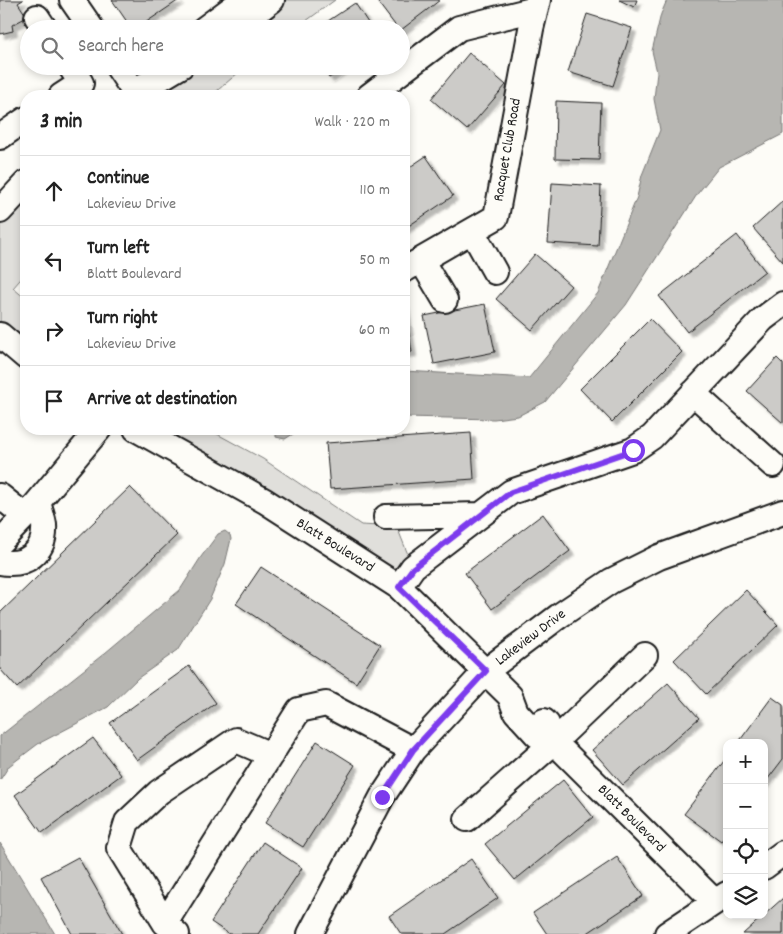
<!DOCTYPE html>
<meta charset="utf-8">
<style>
:root{--surface:#fff;--page:#f2f2f2;--text:#222;--muted:#767676;--line:#e0e0e0}
body{margin:0;font-family:Dekko,sans-serif;background:var(--page);color:var(--text)}
.controls{position:absolute;right:15px;bottom:15px;display:grid;overflow:hidden;border-radius:10px;box-shadow:0 2px 8px #0003}
.controls button{width:45px;height:45px;display:grid;place-items:center;padding:0;border:0;border-bottom:1px solid var(--line);background:var(--surface);color:var(--text);font:25px sans-serif}
.stop{position:absolute;width:15px;height:15px;margin:-11px;border:4px solid #7c3aed;border-radius:50%;background:#fff}
.stop.end{background:#7c3aed;border-color:#fff;box-shadow:0 1px 5px #0008}
.list{margin:0;padding:0;list-style:none}
h2{display:flex;justify-content:space-between;align-items:center;height:65px;margin:0;padding:0 20px;font-size:21px}
h2 small{font-size:16px;font-weight:400;color:var(--muted)}
.list li{display:grid;grid-template-columns:32px 1fr auto;gap:15px;align-items:center;box-sizing:border-box;height:70px;padding:0 20px;border-top:1px solid var(--line)}
.list b{display:block;font-size:19px;white-space:nowrap}
.list p{margin:0;font-size:16px;white-space:nowrap;color:var(--muted)}
.list em{font-size:16px;font-style:normal;color:var(--muted)}
.icon{flex:none;width:28px;height:28px;fill:none;stroke:currentColor;stroke-width:2;stroke-linecap:round;stroke-linejoin:round}
.map{position:relative;flex:none;width:783px;height:934px;overflow:hidden}
.search{position:absolute;background:var(--surface);box-shadow:0 2px 8px #0003;left:20px;top:20px;width:390px;height:55px;display:flex;align-items:center;gap:12px;box-sizing:border-box;padding:0 18px;border-radius:28px;color:var(--muted);font-size:19px}
.panel{position:absolute;background:var(--surface);box-shadow:0 2px 8px #0003;left:20px;top:90px;width:390px;height:345px;border-radius:20px}
.map>svg:first-child{display:block}
.green{fill:#e0dfdb;stroke:#7e7e7c}
.water{fill:#b7b6b2;stroke:#797876}
.building{fill:#cccbc8;stroke:#1c1c1c;filter:url(#shadow)}
.lines{fill:none;stroke-linecap:round;stroke-linejoin:round}
.minor-casing{stroke:#1c1c1c;stroke-width:28}
.minor{stroke:#fdfcf7;stroke-width:24}
.route{stroke:#7c3aed;stroke-width:6}
.labels{text-anchor:middle;dominant-baseline:central;stroke-width:4;stroke-linejoin:round;paint-order:stroke}
.street-label{font-size:15px;fill:#1c1c1c;stroke:#fdfcf7}
</style>
<div class="map">
<svg width="783" height="934" viewBox="0 0 783 934">
<defs>
<filter id="shadow"><feDropShadow dx="4.5" dy="4.5" stdDeviation="1" flood-color="#0004"/></filter>
</defs>
<rect width="100%" height="100%" fill="#fdfcf7"/>
<filter id="ink" filterUnits="userSpaceOnUse"><feTurbulence type="fractalNoise" baseFrequency=".02" numOctaves="2"/><feDisplacementMap in="SourceGraphic" scale="10" xChannelSelector="R" yChannelSelector="G"/><feConvolveMatrix kernelMatrix="1 2 1 2 8 2 1 2 1" color-interpolation-filters="sRGB"/></filter>
<g filter="url(#ink)">
<path class="green" d="M 243,0 L 335,0 L 295,29 L 187,29 L 212,10 Z
M 139,66 L 246,66 L 211,96 L 125,96 L 125,77 Z
M 26,183 L 26,273 L 13,288 L 26,299 L 26,357 L 0,335 L 0,211 Z
M 136,429 L 208,429 L 263,459 L 361,525 L 397,527 L 413,567 L 399,587 Z"/>
<path class="water" d="M 667,0 L 783,0 L 783,134 L 719,167 L 698,193 L 626,305 L 545,402 L 518,416 L 494,419 L 404,417 L 404,371 L 529,378 L 598,293 L 637,197 L 642,175 L 660,130 L 654,99 L 657,72 L 652,51 L 661,14 Z
M 276,429 L 301,429 L 285,439 L 276,437 Z
M 225,531 L 230,535 L 231,539 L 225,564 L 210,599 L 178,650 L 138,678 L 108,707 L 38,744 L 9,766 L 0,780 L 0,736 L 105,653 L 180,590 L 201,557 L 218,534 Z
M 0,843 L 55,934 L 0,934 Z"/>
<path class="building" d="M 0,0 L 23,0 L 18,3 L 27,17 L 12,25 L 13,31 L 0,34 Z
M 112,0 L 179,0 L 136,29 L 132,29 Z
M 376,0 L 440,0 L 401,30 L 398,29 Z
M 619,0 L 637,0 L 634,7 Z
M 355,3 L 372,29 L 316,29 Z
M 587,14 L 632,28 L 613,86 L 568,72 Z
M 469,53 L 506,85 L 467,130 L 431,99 Z
M 321,66 L 347,66 L 329,78 Z
M 556,101 L 601,103 L 599,160 L 555,159 Z
M 426,156 L 453,196 L 404,229 L 404,171 Z
M 552,183 L 601,186 L 598,246 L 548,243 Z
M 783,201 L 783,262 L 753,228 Z
M 737,235 L 765,271 L 687,332 L 659,296 Z
M 535,254 L 571,286 L 532,330 L 496,299 Z
M 404,304 L 412,352 L 404,353 Z
M 485,304 L 495,352 L 434,364 L 424,316 Z
M 650,319 L 682,352 L 612,422 L 580,389 Z
M 777,358 L 783,364 L 783,423 L 747,391 Z
M 471,433 L 474,479 L 330,489 L 326,443 Z
M 130,487 L 177,535 L 17,688 L 0,669 L 0,613 Z
M 543,514 L 570,551 L 492,609 L 465,573 Z
M 261,567 L 380,645 L 356,683 L 236,604 Z
M 746,590 L 778,625 L 706,694 L 674,660 Z
M 189,666 L 216,703 L 137,760 L 110,723 Z
M 668,683 L 699,718 L 623,785 L 592,750 Z
M 772,697 L 783,705 L 783,759 L 764,784 L 764,743 L 738,743 Z
M 93,738 L 121,775 L 42,833 L 15,795 Z
M 317,741 L 355,765 L 303,847 L 265,823 Z
M 727,757 L 727,834 L 721,841 L 684,814 Z
M 563,780 L 593,817 L 515,880 L 485,844 Z
M 263,842 L 302,868 L 258,934 L 229,934 L 211,922 Z
M 78,857 L 122,934 L 72,934 L 41,877 Z
M 617,857 L 643,896 L 586,934 L 547,934 L 533,913 Z
M 471,859 L 498,898 L 445,934 L 401,934 L 389,916 Z
M 783,898 L 783,934 L 743,934 L 764,915 Z"/>
<g class="lines">
<g class="minor-casing">
<path id="minor" d="M 72,0 L 92,29
M 37,17 L 45,29
M 204,29 L 243,0
M 234,29 L 272,0
M 117,66 L 133,90
M 133,90 L 161,78 L 181,66
M 61,96 L 81,83 L 70,66
M 369,96 L 459,28 L 536,9
M 0,137 L 26,119
M 0,211 L 26,183
M 472,231 L 495,272
M 421,260 L 445,300
M 404,270 L 496,217 L 531,29 L 538,0
M 0,335 L 26,357
M 693,393 L 773,465
M 136,429 L 265,501 L 399,587 L 510,696 L 516,712 L 537,735 L 547,735
M 0,496 L 25,516
M 386,517 L 481,515
M 0,542 L 32,509 L 99,429
M 0,562 C 25,567 46,553 44,525 C 43,518 40,510 38,502
M 399,587 L 413,567 L 511,492 L 633,450 L 652,437 L 763,319 L 783,304
M 544,721 L 547,724 L 547,735 L 715,902
M 467,819 L 554,742 L 645,655
M 764,867 L 783,853
M 165,923 L 299,710 L 326,704 L 413,750
M 177,934 L 165,923 L 119,848 L 127,822 L 159,792 L 236,740 L 271,755
M 310,934 L 382,797 L 413,750 L 486,671 L 559,616 L 611,581 L 659,557 L 783,512
M 667,934 L 727,894"/>
</g>
<use href="#minor" class="minor"/>
</g>
</g>
<g class="lines" filter="url(#ink)">
<path class="route" d="M 382,797 L 413,750 L 486,671 L 399,587 L 413,568 L 511,492 L 633,450"/>
</g>
<g class="labels">
<g class="street-label">
<text transform="translate(508 150) rotate(-80)">Racquet Club Road</text>
<text transform="translate(335 546) rotate(32)">Blatt Boulevard</text>
<text transform="translate(531 638) rotate(-37)">Lakeview Drive</text>
<text transform="translate(631 819) rotate(45)">Blatt Boulevard</text>
</g>
</g>
</svg>
<div class="controls">
<button>+</button>
<button>−</button>
<button><svg class="icon" aria-label="locate" viewBox="0 0 24 24"><circle cx="12" cy="12" r="6"/><path d="M12 2v4M12 18v4M2 12h4M18 12h4"/></svg></button>
<button><svg class="icon" aria-label="layers" viewBox="0 0 24 24"><path d="M12 4l9 5-9 5-9-5zM3 14l9 5 9-5"/></svg></button>
</div>
<div class="stop" style="left:633px;top:450px"></div>
<div class="stop end" style="left:382px;top:797px"></div>
<div class="search"><svg class="icon" aria-label="search" viewBox="0 0 24 24"><circle cx="10" cy="10" r="6"/><path d="M15 15l6 6"/></svg>Search here</div>
<section class="panel">
<h2>3 min<small>Walk · 220 m</small></h2>
<ul class="list">
<li><svg class="icon" aria-label="ahead" viewBox="0 0 24 24"><path d="M12 20V5M6 11l6-6 6 6"/></svg><div><b>Continue</b><p>Lakeview Drive</p></div><em>110 m</em></li>
<li><svg class="icon" aria-label="left" viewBox="0 0 24 24"><path d="M17 20v-9H6M10 6l-5 5 5 5"/></svg><div><b>Turn left</b><p>Blatt Boulevard</p></div><em>50 m</em></li>
<li><svg class="icon" aria-label="right" viewBox="0 0 24 24"><path d="M7 20v-9h11M14 6l5 5-5 5"/></svg><div><b>Turn right</b><p>Lakeview Drive</p></div><em>60 m</em></li>
<li><svg class="icon" aria-label="arrive" viewBox="0 0 24 24"><path d="M6 21V4h12l-3 4 3 4H6"/></svg><div><b>Arrive at destination</b></div></li>
</ul>
</section>
</div>
